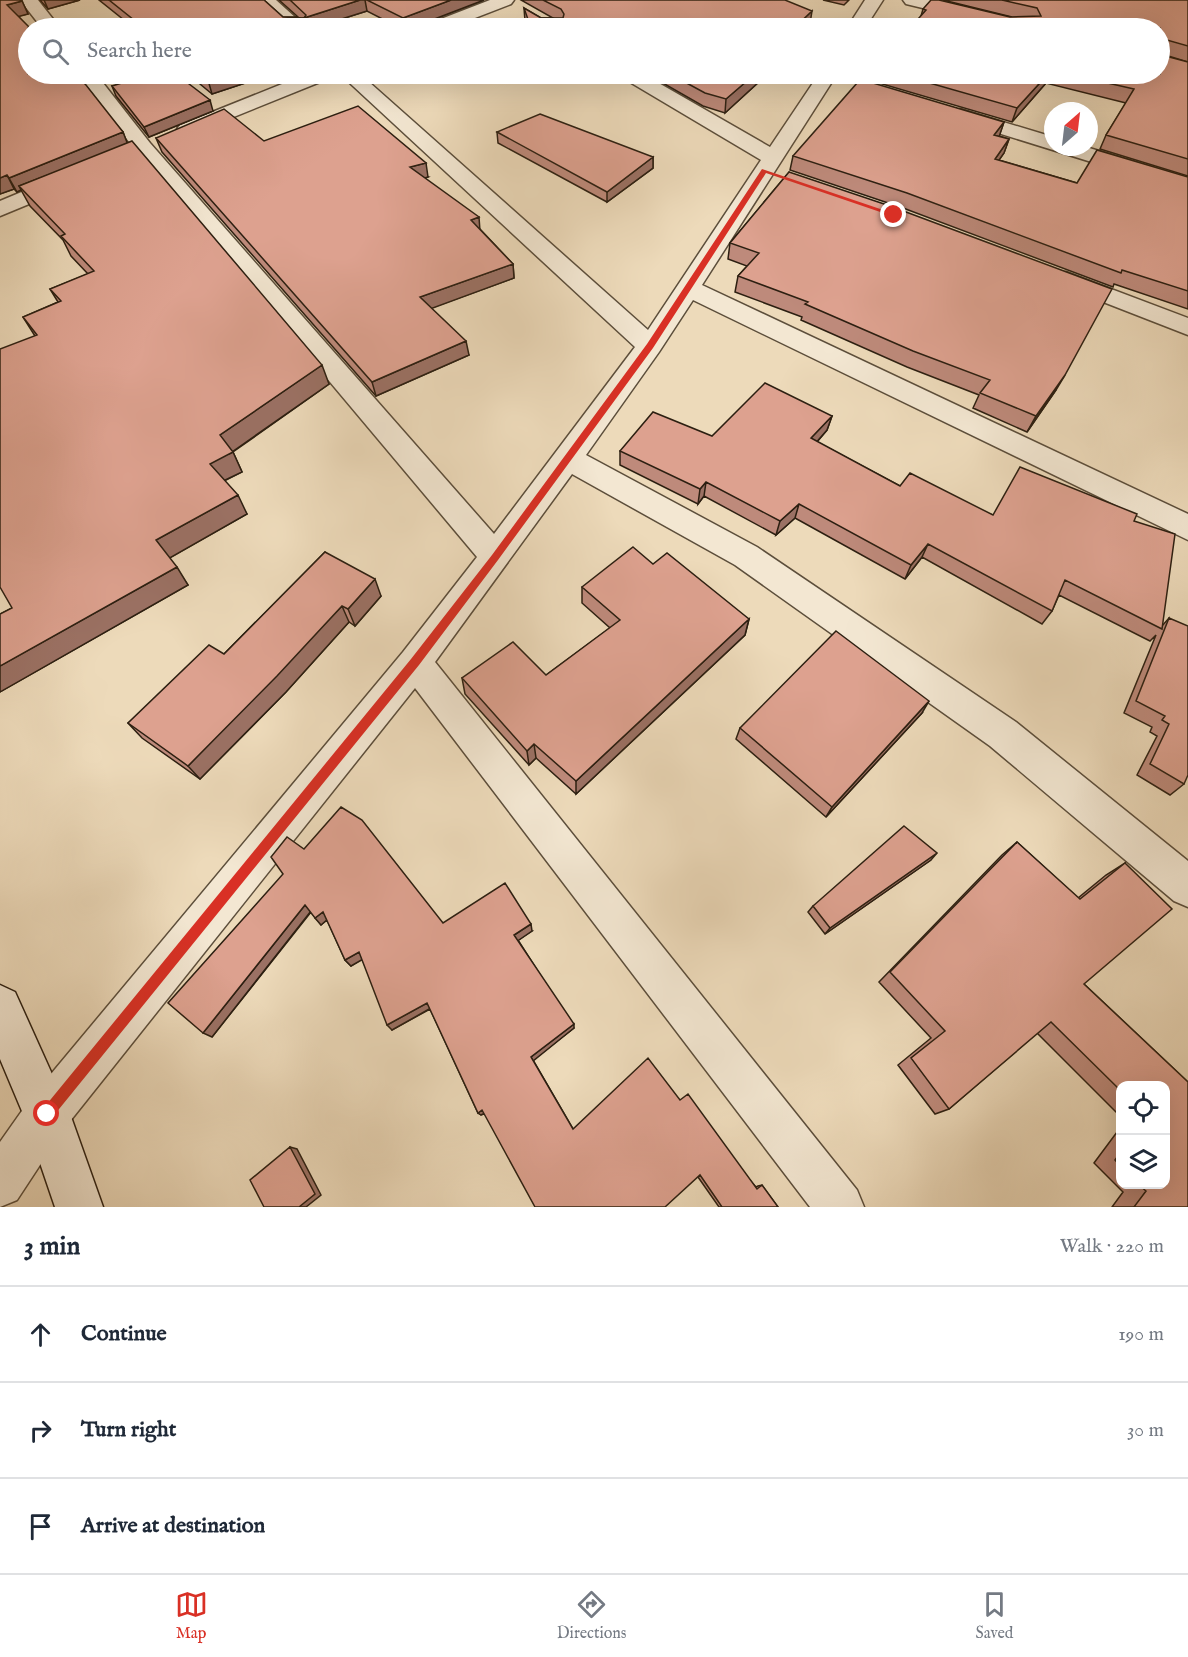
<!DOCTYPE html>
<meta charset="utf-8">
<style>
:root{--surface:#fff;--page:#f2f2f3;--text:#1f2937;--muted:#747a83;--line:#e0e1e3;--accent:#d93025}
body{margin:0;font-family:"IM FELL English",serif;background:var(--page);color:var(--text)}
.controls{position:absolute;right:18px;bottom:18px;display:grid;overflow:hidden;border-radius:12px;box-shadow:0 6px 24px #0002}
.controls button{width:54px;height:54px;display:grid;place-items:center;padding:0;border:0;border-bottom:2px solid var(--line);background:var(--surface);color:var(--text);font:30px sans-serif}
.compass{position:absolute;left:1044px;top:102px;width:54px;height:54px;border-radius:50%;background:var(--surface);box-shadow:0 6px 24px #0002;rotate:28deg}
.stop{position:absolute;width:18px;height:18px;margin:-14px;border:4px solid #d93025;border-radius:50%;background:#fff}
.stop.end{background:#d93025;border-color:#fff;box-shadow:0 2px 6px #0008}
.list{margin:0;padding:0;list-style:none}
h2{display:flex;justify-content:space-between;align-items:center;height:78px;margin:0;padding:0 24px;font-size:26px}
h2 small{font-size:20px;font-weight:400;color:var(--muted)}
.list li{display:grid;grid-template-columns:39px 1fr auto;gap:18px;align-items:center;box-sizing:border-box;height:96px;padding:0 24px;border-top:2px solid var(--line)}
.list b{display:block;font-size:22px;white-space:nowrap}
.list em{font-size:20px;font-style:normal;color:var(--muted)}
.icon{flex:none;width:33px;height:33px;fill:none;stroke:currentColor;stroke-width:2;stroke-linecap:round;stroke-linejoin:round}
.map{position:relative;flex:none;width:1188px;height:1207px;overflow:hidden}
.search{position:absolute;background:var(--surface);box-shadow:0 6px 24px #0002;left:18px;right:18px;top:18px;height:66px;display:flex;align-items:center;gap:15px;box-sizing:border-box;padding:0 21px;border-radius:33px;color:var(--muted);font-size:22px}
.sheet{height:366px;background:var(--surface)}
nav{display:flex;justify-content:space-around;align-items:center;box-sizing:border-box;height:84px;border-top:2px solid var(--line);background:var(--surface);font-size:16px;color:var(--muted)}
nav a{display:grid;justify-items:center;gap:3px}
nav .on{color:var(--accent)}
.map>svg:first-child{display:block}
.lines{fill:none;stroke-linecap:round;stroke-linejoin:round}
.street-casing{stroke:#5c4e3b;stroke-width:3}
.secondary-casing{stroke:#2c1f11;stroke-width:3}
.street{fill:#f3e7d2;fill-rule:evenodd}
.secondary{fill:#f3e7d2;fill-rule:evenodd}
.wall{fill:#be8a7b;stroke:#2c1f11;stroke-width:1.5}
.shaded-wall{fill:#9b7164;stroke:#2c1f11;stroke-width:1.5}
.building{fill:#dda18f;stroke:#2c1f11;stroke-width:1.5}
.route{fill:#d93025}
</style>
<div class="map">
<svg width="1188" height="1207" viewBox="0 0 1188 1207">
<rect width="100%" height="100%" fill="#eddaba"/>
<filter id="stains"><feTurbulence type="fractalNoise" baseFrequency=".00333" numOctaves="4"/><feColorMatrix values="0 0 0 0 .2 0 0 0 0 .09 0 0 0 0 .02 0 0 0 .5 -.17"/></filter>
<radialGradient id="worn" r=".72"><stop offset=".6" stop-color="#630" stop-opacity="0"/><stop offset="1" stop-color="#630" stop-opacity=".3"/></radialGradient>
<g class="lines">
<g class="street-casing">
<path id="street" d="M 20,0 L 38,0 L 60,28 L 42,28 Z
M 257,0 L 276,0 L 307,28 L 288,28 Z
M 490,0 L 514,0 L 511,4 L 449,28 L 425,28 L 428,24 Z
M 865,0 L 883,0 L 865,28 L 847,28 Z
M 903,0 L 933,0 L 1032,24 L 1035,28 L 1006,28 L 906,4 Z
M 77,74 L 96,74 L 150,143 L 494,534 L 635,347 L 340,74 L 360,74 L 648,330 L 761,160 L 623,78 L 621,74 L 643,74 L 770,147 L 819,74 L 837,74 L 702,285 L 1188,514 L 1188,540 L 693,300 L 659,352 L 586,455 L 757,547 L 1016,722 L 1188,861 L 1188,907 L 1174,901 L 990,746 L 735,565 L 572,474 L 435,662 L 857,1190 L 864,1207 L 810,1207 L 415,688 L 63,1130 L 17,1200 L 0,1207 L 0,1142 L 31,1098 L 403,652 L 477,557 L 136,151 Z
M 307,74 L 333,74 L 330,78 L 194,133 L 187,135 L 180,133 L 177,129 L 180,125 Z
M 960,109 L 1053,137 L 1053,147 L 1086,147 L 1188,178 L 1188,192 L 953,119 L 950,115 L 953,111 Z
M 67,173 L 75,175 L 78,180 L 75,185 L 0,216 L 0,201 Z
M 1066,272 L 1188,318 L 1188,335 L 1057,284 L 1054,279 L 1057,274 Z"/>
</g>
<g class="secondary-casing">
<path id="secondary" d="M 0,985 L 15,992 L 70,1114 L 103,1207 L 55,1207 L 24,1116 L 0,1059 Z"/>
</g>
<use href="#street" class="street"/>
<use href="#secondary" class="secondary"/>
</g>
<path class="wall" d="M 0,0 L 22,1 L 28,14 L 18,16 L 123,132 L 127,143 L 329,384 L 233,452 L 242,472 L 224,481 L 247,514 L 169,558 L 188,585 L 0,692 L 0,614 L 12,608 L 35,336 L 23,317 L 58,302 L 50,289 L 88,274 L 71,256 L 63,240 L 30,206 L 21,190 L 17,192 L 14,189 L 0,194 Z
M 40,0 L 80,0 L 48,9 Z
M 99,0 L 264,0 L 283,17 L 298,17 L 279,0 L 484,0 L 411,28 L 400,28 L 367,11 L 313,28 L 134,28 Z
M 521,0 L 785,0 L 810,24 L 806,28 L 527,28 L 525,21 L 524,8 L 541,18 L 553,18 Z
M 823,0 L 849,0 L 844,5 Z
M 943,0 L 1188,0 L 1188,62 L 1165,55 L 1188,62 L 1188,176 L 1100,149 L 1106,135 L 1126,103 L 1046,83 L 1012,122 L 872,81 L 873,74 L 1160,74 L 921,16 L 923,9 L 1012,17 Z
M 188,74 L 273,74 L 212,94 Z
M 595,74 L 628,74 L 627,83 Z
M 647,74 L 764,74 L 763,75 L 762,79 L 725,113 L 703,106 Z
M 112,86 L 213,111 L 149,137 L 116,96 Z
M 1004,122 L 999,136 L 1009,139 L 1004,153 L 999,160 L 1077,183 L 1188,177 L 1188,309 L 1114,284 L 1113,287 L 903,208 L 790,170 L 793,156 Z
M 497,132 L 653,157 L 653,168 L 607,202 L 498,143 Z
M 156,138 L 264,141 L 428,177 L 425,178 L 480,229 L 513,264 L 514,278 L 431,308 L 469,355 L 376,396 L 162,152 Z
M 789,172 L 1056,390 L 1027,432 L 973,408 L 979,395 L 907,367 L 801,320 L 802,317 L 735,292 L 738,276 L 747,266 L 728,259 L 730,243 Z
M 832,416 L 827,430 L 817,442 L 900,486 L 993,515 L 1134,521 L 1162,626 L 1169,618 L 1184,784 L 1170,795 L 1137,775 L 1157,736 L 1150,732 L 1152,727 L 1124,713 L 1156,635 L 1150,641 L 1059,595 L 1052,611 L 1042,624 L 922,557 L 905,579 L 795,518 L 776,535 L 704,496 L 698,504 L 620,465 L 620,451 Z
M 325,552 L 381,596 L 355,626 L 349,622 L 286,692 L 200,779 L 142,738 L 128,723 L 224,654 Z
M 653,564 L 749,619 L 745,635 L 576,794 L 536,758 L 529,765 L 465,694 L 462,678 L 546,675 L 610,628 L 582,603 L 582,587 Z
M 922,713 L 826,817 L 736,739 L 740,728 Z
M 1017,842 L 1078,898 L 1106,875 L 1125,863 L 1084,984 L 1188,1082 L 1188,1207 L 1112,1207 L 1123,1192 L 1094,1163 L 1120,1128 L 1120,1185 L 1166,1185 L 1166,1086 L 1120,1086 L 1120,1116 L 1037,1033 L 949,1109 L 935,1114 L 898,1065 L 931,1038 L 879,982 L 1002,855 Z
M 304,849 L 443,923 L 532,931 L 518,940 L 574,1028 L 533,1060 L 573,1129 L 680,1100 L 756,1187 L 758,1186 L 762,1185 L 778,1207 L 719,1207 L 698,1177 L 484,1114 L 481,1115 L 478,1113 L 430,1009 L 392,1030 L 362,959 L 351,966 L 345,960 L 327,920 L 321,925 L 311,912 L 212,1037 Z
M 931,860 L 825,934 L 808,912 L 813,906 Z"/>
<path class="shaded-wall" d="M 44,0 L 80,0 L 48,9 Z
M 360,0 L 365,0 L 367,11 L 313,28 L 276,28 L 276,27 Z
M 451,0 L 484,0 L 411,28 L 404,28 L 403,18 Z
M 22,1 L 28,14 L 13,18 L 7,5 Z
M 812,11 L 810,24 L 806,28 L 794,28 Z
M 229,74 L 273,74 L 212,94 L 208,80 Z
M 755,74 L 764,74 L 763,75 L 762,79 L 725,113 L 726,99 Z
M 1048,74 L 1049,74 L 1046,83 L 1012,122 L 1017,108 Z
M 210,100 L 213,111 L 149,137 L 144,127 Z
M 1004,122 L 999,137 L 994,135 Z
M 123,132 L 128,145 L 19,186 L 21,190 L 17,192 L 9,178 Z
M 1009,139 L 1004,153 L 990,173 L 995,159 Z
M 653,157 L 653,168 L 607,202 L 607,192 Z
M 426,163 L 428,177 L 412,182 L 410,167 Z
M 7,175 L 14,189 L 0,194 L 0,178 Z
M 479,217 L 480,231 L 471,220 Z
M 513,264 L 514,278 L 422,312 L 420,297 Z
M 466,341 L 469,355 L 376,396 L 372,382 Z
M 322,365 L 329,384 L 229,454 L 233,452 L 242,472 L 219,483 L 210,464 L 220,435 Z
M 1065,375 L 1056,390 L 1027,432 L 1036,416 Z
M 832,416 L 827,430 L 807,453 L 811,438 Z
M 706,482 L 704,496 L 698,504 L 700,489 Z
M 238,495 L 247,514 L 168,559 L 156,540 Z
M 799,504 L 795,518 L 776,535 L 780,521 Z
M 928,544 L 922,557 L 905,579 L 911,565 Z
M 177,567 L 188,585 L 0,692 L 0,666 Z
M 375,579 L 381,596 L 355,626 L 348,609 Z
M 342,606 L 349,622 L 286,692 L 200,779 L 188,766 Z
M 749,619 L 745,635 L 576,794 L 576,781 Z
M 929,701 L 922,713 L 826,817 L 832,807 Z
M 534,744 L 536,758 L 529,765 L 527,751 Z
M 937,853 L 931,860 L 825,934 L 830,928 Z
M 305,905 L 311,911 L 212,1037 L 203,1033 Z
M 323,912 L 329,918 L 321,925 L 315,918 Z
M 531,924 L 532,931 L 516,942 L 514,935 Z
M 359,952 L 365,958 L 351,966 L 345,960 Z
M 427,1003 L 431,1008 L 392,1030 L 387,1025 Z
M 574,1024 L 574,1028 L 533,1061 L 531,1057 Z
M 482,1110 L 485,1113 L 481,1115 L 478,1113 Z
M 290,1147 L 297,1149 L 321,1195 L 306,1207 L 299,1207 Z"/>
<path class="building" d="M 0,0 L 21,0 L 22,1 L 7,5 L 30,28 L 28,28 L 28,74 L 75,74 L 86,85 L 123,132 L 9,178 L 7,175 L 0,178 Z
M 109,0 L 264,0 L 283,17 L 304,18 L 306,15 L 290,0 L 360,0 L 276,27 L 278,28 L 144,28 Z
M 367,0 L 451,0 L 403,18 Z
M 543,0 L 785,0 L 812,11 L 794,28 L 531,28 L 524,8 L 541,18 L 563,18 L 564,14 L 561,9 Z
M 931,0 L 939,0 L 1010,17 L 1041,16 L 1037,8 L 1002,0 L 1188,0 L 1188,46 L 1167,40 L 1164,42 L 1165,56 L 1188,62 L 1188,159 L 1106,135 L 1134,89 L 1068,74 L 1160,74 L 1160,28 L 910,28 L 926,10 L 923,9 Z
M 151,74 L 176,74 L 210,100 L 144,127 L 112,86 Z
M 199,74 L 229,74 L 208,80 Z
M 670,74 L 755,74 L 726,99 L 705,93 Z
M 898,74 L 1048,74 L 1017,108 Z
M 863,80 L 1004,122 L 994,135 L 1009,139 L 995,159 L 1077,183 L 1097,150 L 1188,177 L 1188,291 L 1122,270 L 1121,273 L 907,193 L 793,156 L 858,82 Z
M 358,106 L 426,163 L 410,167 L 479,217 L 471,220 L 513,264 L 420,297 L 466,341 L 372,382 L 156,138 L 224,109 L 264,141 Z
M 540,114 L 653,157 L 607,192 L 497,132 Z
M 132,141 L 322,365 L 220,435 L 233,452 L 210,464 L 238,495 L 156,540 L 177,567 L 0,666 L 0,614 L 12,608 L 0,587 L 0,349 L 37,335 L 23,317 L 61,301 L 50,289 L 94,271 L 61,236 L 65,234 L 19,186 Z
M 789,172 L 890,206 L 1112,289 L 1065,375 L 1036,416 L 980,393 L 990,380 L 913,351 L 805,304 L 808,302 L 738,276 L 759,253 L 730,243 Z
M 765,383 L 832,416 L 811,438 L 900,486 L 910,473 L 993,515 L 1020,467 L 1137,514 L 1134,521 L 1175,534 L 1162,629 L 1065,580 L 1052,611 L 928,544 L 911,565 L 799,504 L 780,521 L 706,482 L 700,489 L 620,451 L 653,412 L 712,436 Z
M 633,547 L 653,564 L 667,553 L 749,619 L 576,781 L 534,744 L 527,751 L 462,678 L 513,642 L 546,675 L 620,620 L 582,587 Z
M 325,552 L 375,579 L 348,609 L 342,606 L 277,676 L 188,766 L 128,723 L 209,645 L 224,654 Z
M 1169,618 L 1188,626 L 1188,775 L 1184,784 L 1150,764 L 1169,724 L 1162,720 L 1165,716 L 1136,701 Z
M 836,631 L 929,701 L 832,807 L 740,728 Z
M 341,807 L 362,820 L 443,923 L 505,883 L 531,924 L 514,935 L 574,1024 L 531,1057 L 573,1129 L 648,1058 L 680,1100 L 688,1094 L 757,1189 L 762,1185 L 778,1207 L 722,1207 L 700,1175 L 665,1207 L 535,1207 L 482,1110 L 478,1113 L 427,1003 L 387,1025 L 359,952 L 345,960 L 323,912 L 315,918 L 305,905 L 203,1033 L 168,1003 L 283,874 L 271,857 L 287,837 L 304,849 Z
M 904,826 L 937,853 L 830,928 L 813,906 Z
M 1017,842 L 1080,899 L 1125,863 L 1172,909 L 1084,984 L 1188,1082 L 1188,1207 L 1134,1207 L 1146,1191 L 1139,1185 L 1166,1185 L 1166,1086 L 1120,1086 L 1120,1090 L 1051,1022 L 949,1109 L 911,1058 L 945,1031 L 890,972 Z
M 290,1147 L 315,1194 L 299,1207 L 264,1207 L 250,1180 Z
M 1120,1153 L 1120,1166 L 1115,1160 Z"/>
<path class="route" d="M 762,169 L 898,215 L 892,216 L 766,173 L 653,348 L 498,560 L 419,665 L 51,1119 L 47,1121 L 42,1119 L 40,1114 L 42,1110 L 411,659 L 492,555 L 647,344 Z"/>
<rect width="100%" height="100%" filter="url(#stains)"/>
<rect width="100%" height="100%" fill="url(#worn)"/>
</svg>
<div class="controls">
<button><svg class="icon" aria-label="locate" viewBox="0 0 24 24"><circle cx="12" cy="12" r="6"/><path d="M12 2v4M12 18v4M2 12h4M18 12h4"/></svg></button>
<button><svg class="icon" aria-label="layers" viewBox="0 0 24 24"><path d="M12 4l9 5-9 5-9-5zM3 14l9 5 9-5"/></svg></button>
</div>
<svg class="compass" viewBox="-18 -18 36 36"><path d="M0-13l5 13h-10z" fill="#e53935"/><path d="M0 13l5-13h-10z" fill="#747a83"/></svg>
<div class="stop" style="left:47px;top:1114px"></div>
<div class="stop end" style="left:894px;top:215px"></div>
<div class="search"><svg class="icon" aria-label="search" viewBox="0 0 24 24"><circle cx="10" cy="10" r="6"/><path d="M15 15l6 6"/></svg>Search here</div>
</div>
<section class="sheet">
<h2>3 min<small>Walk · 220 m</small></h2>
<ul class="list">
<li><svg class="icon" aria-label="ahead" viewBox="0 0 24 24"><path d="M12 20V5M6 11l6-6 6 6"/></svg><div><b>Continue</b></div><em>190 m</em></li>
<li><svg class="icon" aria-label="right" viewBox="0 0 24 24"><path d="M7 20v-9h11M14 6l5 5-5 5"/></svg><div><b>Turn right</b></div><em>30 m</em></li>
<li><svg class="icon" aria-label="arrive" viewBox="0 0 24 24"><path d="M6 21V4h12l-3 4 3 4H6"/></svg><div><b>Arrive at destination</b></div></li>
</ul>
</section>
<nav>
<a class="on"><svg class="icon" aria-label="map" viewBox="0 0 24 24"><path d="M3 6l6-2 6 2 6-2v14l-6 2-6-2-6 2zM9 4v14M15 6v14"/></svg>Map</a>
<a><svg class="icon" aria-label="directions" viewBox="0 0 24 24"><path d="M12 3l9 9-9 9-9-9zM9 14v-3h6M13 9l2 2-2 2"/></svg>Directions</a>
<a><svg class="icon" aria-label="saved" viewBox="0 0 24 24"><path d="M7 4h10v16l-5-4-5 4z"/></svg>Saved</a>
</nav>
